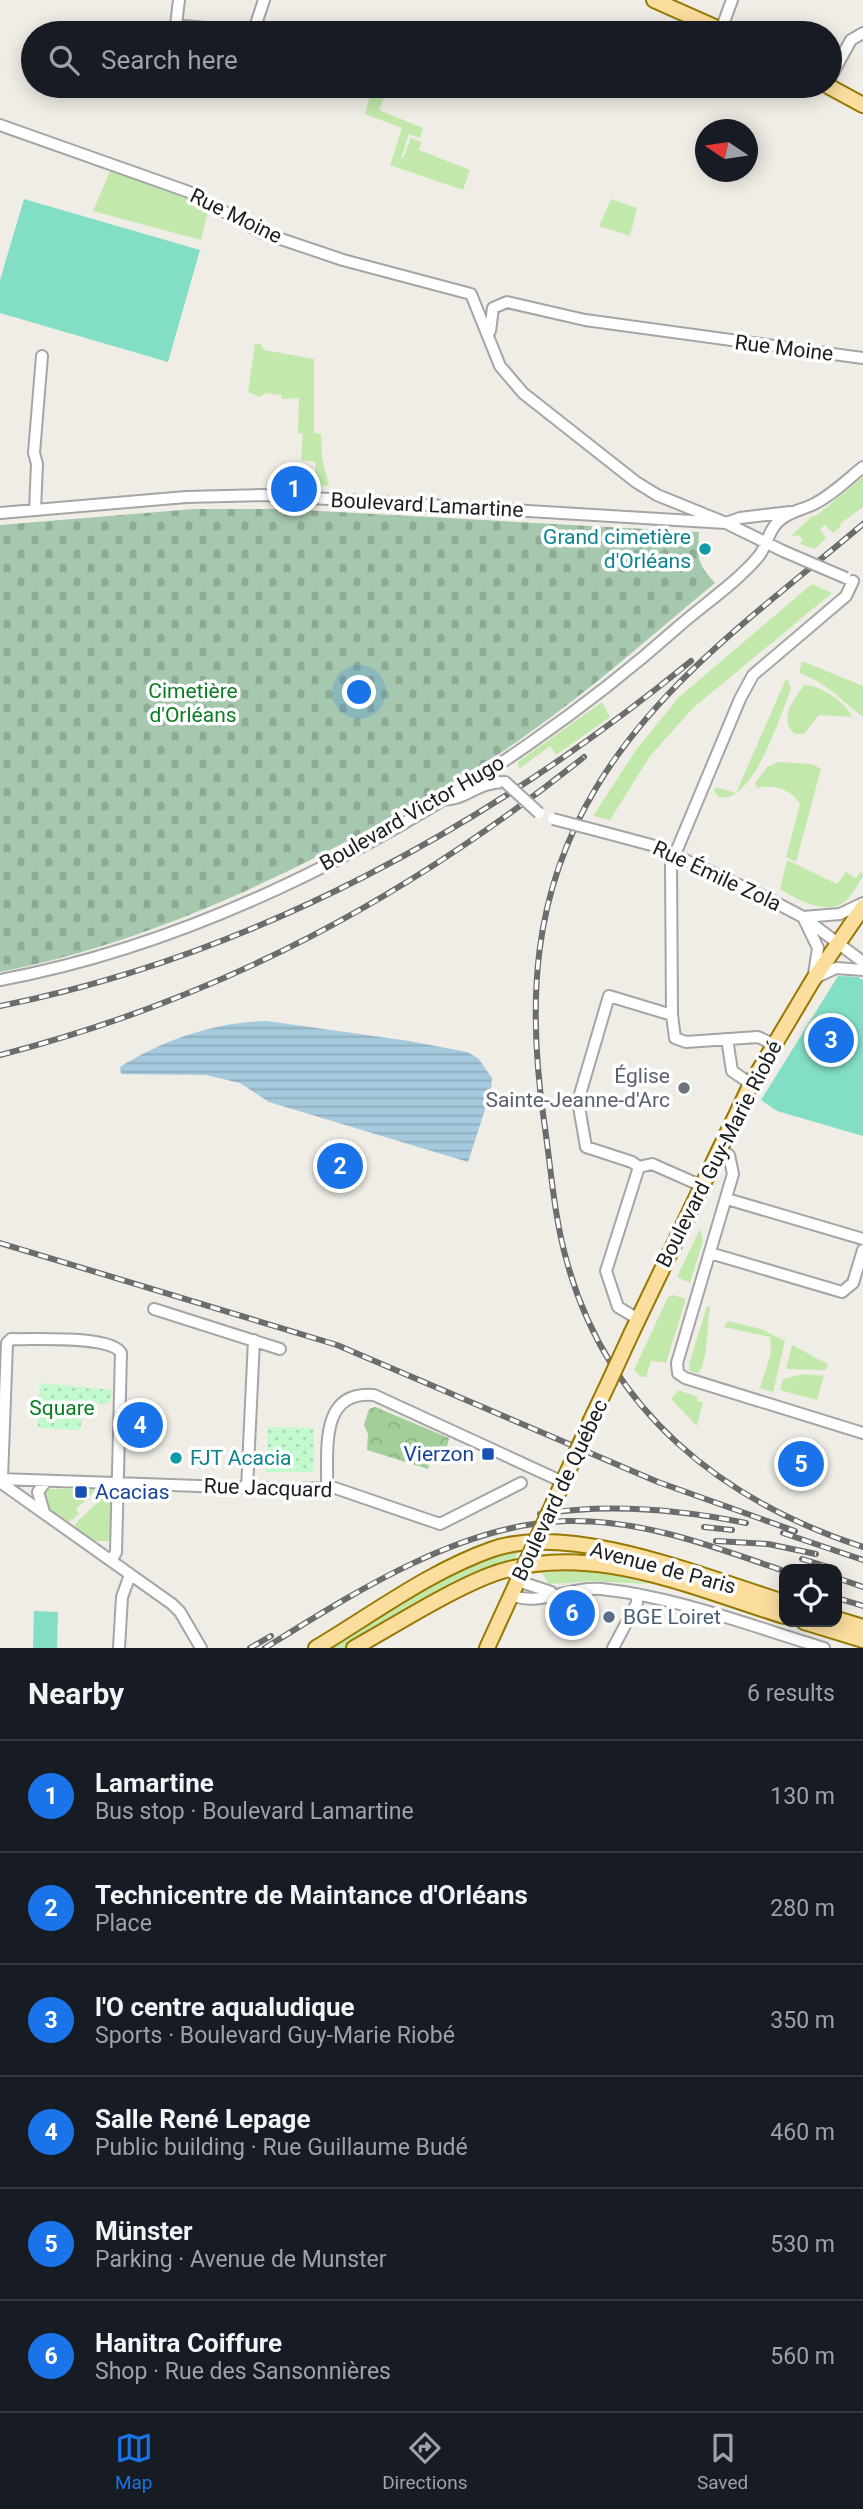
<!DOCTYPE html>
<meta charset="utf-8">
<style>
:root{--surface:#171b24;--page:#20242c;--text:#f1f3f6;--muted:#9ea1a6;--line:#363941;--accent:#1a73e8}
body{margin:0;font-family:Roboto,sans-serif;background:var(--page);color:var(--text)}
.controls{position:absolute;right:21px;bottom:21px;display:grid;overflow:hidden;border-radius:14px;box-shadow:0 4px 18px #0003}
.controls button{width:63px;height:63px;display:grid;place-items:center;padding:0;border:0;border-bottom:2px solid var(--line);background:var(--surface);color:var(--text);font:35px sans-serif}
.compass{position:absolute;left:695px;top:119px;width:63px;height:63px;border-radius:50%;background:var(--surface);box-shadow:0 4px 18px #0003;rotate:283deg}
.you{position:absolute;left:360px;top:693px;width:24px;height:24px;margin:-18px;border:5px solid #fff;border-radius:50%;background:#1a73e8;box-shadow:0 0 0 10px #1a73e833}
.badge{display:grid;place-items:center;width:46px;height:46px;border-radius:50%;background:var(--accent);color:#fff;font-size:23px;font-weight:700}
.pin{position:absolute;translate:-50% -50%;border:4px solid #fff;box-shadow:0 2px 7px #0006}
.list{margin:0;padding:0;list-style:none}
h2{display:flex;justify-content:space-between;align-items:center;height:91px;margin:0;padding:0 28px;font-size:30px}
h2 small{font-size:23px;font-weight:400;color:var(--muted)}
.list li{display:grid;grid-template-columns:46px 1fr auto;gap:21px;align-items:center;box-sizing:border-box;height:112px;padding:0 28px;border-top:2px solid var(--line)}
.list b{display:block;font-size:26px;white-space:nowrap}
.list p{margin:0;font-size:23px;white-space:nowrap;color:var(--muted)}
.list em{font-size:23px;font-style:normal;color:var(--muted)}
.icon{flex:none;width:38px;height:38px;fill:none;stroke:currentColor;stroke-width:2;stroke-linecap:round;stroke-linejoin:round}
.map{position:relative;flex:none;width:863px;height:1648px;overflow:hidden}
.search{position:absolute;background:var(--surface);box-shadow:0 4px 18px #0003;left:21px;right:21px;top:21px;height:77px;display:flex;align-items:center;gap:18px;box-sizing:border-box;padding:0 24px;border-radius:38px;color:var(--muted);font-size:26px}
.sheet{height:763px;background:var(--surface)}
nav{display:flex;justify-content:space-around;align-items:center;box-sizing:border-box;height:98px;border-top:2px solid var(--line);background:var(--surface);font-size:19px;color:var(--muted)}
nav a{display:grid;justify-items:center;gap:4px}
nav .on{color:var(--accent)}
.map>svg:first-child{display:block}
.grass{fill:#c2e9ab}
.forest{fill:url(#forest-crowns)}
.cemetery{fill:url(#cemetery-stones)}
.park{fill:url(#park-dots)}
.pitch{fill:#83dec6}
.water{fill:url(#water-rules)}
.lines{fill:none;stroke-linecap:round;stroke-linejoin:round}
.minor-casing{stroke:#a5a5a5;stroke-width:14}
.major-casing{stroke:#977801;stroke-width:18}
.minor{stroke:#fff;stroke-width:10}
.major{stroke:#fbde9e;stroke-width:14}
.rail-casing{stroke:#6c6c6c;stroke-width:6}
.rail{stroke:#fff;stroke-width:3.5;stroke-dasharray:10;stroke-linecap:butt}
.minor-bridge-casing{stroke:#a5a5a5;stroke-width:14;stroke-linecap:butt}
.major-bridge-casing{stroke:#977801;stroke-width:18;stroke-linecap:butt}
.minor-bridge{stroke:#fff;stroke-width:10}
.major-bridge{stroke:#fbde9e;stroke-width:14}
.culture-dot{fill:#0f9aa8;stroke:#fff;stroke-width:2.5}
.worship-dot{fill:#6b7280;stroke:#fff;stroke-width:2.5}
.transit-dot{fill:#1a4fb4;stroke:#fff;stroke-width:2.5}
.service-dot{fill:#5c6f8a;stroke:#fff;stroke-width:2.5}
.labels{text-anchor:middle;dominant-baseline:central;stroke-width:7;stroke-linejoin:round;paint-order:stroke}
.street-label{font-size:21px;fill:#1e1e1e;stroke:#fff}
.culture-label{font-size:21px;fill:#0d838f;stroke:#fff;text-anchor:end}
.park-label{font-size:21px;fill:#0c7c23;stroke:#fff}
.worship-label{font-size:21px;fill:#5b616d;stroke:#fff;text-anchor:end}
.transit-label{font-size:21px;fill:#164399;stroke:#fff;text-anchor:end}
.service-label{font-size:21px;fill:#4e5e75;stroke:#fff;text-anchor:start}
</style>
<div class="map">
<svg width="863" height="1648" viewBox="0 0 863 1648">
<defs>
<pattern id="forest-crowns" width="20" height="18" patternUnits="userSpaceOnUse" patternTransform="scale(1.75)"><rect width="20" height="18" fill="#a3ce9a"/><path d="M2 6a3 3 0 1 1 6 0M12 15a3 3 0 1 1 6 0" fill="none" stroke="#8cb084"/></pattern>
<pattern id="cemetery-stones" width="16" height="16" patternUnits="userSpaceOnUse" patternTransform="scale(1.75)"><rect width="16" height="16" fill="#a6c8af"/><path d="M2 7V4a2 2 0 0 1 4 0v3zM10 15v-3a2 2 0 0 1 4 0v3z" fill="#8eab96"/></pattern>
<pattern id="park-dots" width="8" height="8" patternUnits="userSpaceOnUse" patternTransform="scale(1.75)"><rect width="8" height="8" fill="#c2f9cd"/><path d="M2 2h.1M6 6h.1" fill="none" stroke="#a6d5b0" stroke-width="1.8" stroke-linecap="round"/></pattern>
<pattern id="water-rules" width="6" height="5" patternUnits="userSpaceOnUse" patternTransform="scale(1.75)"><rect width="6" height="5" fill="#a5c9dd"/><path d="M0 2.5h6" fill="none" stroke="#8eacbd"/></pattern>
</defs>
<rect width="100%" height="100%" fill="#efede5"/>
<path class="grass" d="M 366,86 L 389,86 L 379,110 L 423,128 L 420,138 L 409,134 L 401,158 L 403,158 L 411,138 L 421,142 L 419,150 L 470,170 L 463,190 L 390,165 L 402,128 L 365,114 L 372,89 Z
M 110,171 L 188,199 L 208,211 L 201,240 L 93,211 Z
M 611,199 L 637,208 L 630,236 L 599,226 Z
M 255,344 L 261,344 L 264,350 L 314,359 L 314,433 L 321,434 L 322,458 L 329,486 L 316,485 L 315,462 L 301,460 L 303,434 L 298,433 L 299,398 L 282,399 L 281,395 L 265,393 L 260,397 L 248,392 Z
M 863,477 L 863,507 L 840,524 L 841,526 L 833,533 L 825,525 L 820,529 L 826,538 L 815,549 L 800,544 L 803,539 L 798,535 L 790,537 L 812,516 L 816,516 Z
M 812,584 L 832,593 L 693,708 L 650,756 L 610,820 L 593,816 L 636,750 L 679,697 Z
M 802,661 L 863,686 L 863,717 C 839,698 825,682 799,673 Z
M 788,680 L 791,689 C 780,715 754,804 719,797 L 714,792 L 715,787 L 736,793 L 785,681 Z
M 804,685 C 819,684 847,703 852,717 L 819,715 L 804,734 L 795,734 C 777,719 794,700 804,685 Z
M 602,702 L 610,717 L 556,755 L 550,746 L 519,769 L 518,762 Z
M 778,762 L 812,764 L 821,769 L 796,862 L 786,857 L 800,804 C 792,789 773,784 757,788 L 755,783 L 767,767 Z
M 787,860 L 837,884 L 846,872 L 856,878 L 861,871 L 863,876 C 858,884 851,898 843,903 C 825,915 796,899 780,889 Z
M 700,1229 L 703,1241 L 690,1283 L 677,1277 Z
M 673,1295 L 686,1299 L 666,1363 L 651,1361 L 646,1377 L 641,1377 L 634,1370 L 668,1297 Z
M 707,1306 L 710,1307 C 707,1324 708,1363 698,1373 L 690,1371 L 689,1364 Z
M 728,1321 L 761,1329 L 785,1341 L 773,1392 L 760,1388 L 771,1353 L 770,1337 L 724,1327 Z
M 792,1345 L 828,1364 L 826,1370 L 786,1369 Z
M 804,1374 L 824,1376 L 817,1400 L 780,1390 L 783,1379 Z
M 678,1390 L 698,1397 L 697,1401 L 703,1402 L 697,1426 L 671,1399 Z
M 48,1489 L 93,1489 L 95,1491 L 76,1509 L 79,1514 L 69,1522 L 48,1509 L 43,1496 Z
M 111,1496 L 111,1541 L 95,1541 L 75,1528 L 76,1523 L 103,1497 Z
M 519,1550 L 513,1563 L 464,1580 L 344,1648 L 326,1648 C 387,1612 450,1564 519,1550 Z
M 569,1571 L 607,1573 L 648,1584 L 591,1581 L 549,1584 L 542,1573 Z"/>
<path class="forest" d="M 375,1407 L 449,1438 L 447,1447 L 434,1449 L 428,1469 L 367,1450 L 368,1434 L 364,1425 L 369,1409 Z"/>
<path class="cemetery" d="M 194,509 L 283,509 L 699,532 C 698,559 696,562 715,583 C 652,635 592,689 525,736 C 480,768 432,795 384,821 C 263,888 136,945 0,972 L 0,525 Z"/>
<path class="park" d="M 40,1383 L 112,1390 L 110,1403 L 85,1404 L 80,1430 L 38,1428 Z
M 268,1427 L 314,1428 L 313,1472 L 266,1472 Z"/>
<path class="pitch" d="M 24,199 L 200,250 L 168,362 L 0,313 L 0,280 Z
M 838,976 L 858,977 L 863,980 L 863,1136 L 777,1111 L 761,1100 Z
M 34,1611 L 58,1612 L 57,1648 L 33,1648 Z"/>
<path class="water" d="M 267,1021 L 409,1041 L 467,1052 L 478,1058 L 492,1078 L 491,1091 L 468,1162 L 269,1102 L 240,1083 L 206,1075 L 121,1074 L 120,1067 C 164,1039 216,1022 267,1021 Z"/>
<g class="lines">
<g class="minor-casing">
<path id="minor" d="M 175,25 L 205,28 L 205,33
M 721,30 L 732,0
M 175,33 L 179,0
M 253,33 L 264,0
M 830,78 L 851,40 L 863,33
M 0,125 L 189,192 L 260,232 L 343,260 L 471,294 L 500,366 L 523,393 L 636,482 L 657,495 L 726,523
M 490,331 L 493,308 L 507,302 L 585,320 L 863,358
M 35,510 L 37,464 L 34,453 L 42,356
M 0,513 L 186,497 L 262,495 L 726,523 L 783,551
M 726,523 L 740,518 L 790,512
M 440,800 C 469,800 475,782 505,782
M 595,830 L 655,846 L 767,898 L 803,917 L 863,962
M 814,974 L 818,948 L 803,917 L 840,914 L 863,903
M 815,978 L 836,968 L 863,970
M 0,980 C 239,936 498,787 678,627 C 703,605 737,582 758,557 C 767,547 768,530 779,521 C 788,512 801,510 812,505 C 831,496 847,480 863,467
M 727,1039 L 732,1071 L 751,1084
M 773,1044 L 758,1037 L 686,1042 L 675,1038 L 672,1015 L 671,864 L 740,699 L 753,675 L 846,596 L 853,581
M 719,1150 L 729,1155 L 733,1174 L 677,1363 L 678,1373 L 685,1378 L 863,1433
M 639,1167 L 632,1162 L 586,1147 L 578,1101 L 609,996 L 672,1015
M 639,1167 L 652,1164 L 702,1186
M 727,1199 L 863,1239
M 710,1253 L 842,1292 L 853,1283 L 863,1250
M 154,1309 L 280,1349
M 638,1319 L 618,1307 L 606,1271 L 639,1167
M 2,1478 L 7,1343 L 11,1339 C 34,1340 110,1335 121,1353 L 116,1552 L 111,1561
M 0,1479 L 288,1489 L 335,1488 L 440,1524 L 521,1483
M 0,1482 L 172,1604 L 180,1612 L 201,1648
M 247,1488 L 254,1340
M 327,1488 C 328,1450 319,1390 374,1395 L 563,1482
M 44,1512 L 38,1492 L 46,1481
M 518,1581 L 551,1592
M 512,1595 C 538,1607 573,1586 601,1589 C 677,1597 751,1626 824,1648
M 119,1648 L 122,1597 L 130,1575
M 613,1648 L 637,1603 L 637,1594"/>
</g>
<g class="major-casing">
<path id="major" d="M 654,0 L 728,33
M 828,86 L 863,105
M 632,1332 L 751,1084 L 813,980 L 863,907
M 591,1420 L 609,1382
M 554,1502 L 573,1460
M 837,1619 L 863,1627
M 804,1622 L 863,1640
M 316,1648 C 373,1614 430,1571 493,1549 C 573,1522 706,1578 784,1602
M 354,1648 C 397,1624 440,1596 485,1577 C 584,1537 689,1587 784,1616
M 487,1648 L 520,1576"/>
</g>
<use href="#minor" class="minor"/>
<use href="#major" class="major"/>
<g class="rail-casing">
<path id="rail" d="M 863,524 C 769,604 660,680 596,788 C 532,894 527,1002 544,1121 C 551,1168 554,1217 567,1262 C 608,1411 722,1501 863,1547
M 0,1006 C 255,955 492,824 691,661
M 0,1055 C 221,998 406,899 584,757
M 0,1243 L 337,1345 L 658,1482 L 795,1531
M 540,1514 C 609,1503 678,1509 746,1523
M 704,1527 L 732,1530
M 783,1533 L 863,1560
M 716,1541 L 768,1544 L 816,1554
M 802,1559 L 835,1569
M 837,1578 L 863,1587
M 837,1598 L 863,1606
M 250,1648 L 271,1636
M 265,1648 C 352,1594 462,1523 567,1521 C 641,1519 715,1547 784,1571"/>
</g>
<use href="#rail" class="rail"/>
<g class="minor-bridge-casing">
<path id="minor-bridge" d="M 783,551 L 846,578
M 505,782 L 539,813
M 553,819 L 595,830"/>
</g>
<g class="major-bridge-casing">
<path id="major-bridge" d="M 609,1382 L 632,1332
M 573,1460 L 591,1420
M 520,1576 L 554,1502"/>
</g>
<use href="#minor-bridge" class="minor-bridge"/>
<use href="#major-bridge" class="major-bridge"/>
</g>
<g class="culture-dot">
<circle cx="705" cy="549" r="7"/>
<circle cx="176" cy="1458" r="7"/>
</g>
<circle class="worship-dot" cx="684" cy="1088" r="7"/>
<g class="transit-dot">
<rect x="481" y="1447" width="14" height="14" rx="3.5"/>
<rect x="74" y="1485" width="14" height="14" rx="3.5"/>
</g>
<circle class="service-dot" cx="609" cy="1617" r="7"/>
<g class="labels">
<g class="street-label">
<text transform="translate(236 216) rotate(26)">Rue Moine</text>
<text transform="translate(784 348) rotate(7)">Rue Moine</text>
<text transform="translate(427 505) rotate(3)">Boulevard Lamartine</text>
<text transform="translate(412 813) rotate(-30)">Boulevard Victor Hugo</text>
<text transform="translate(717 876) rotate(25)">Rue Émile Zola</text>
<text transform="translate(719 1154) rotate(-63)">Boulevard Guy-Marie Riobé</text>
<text transform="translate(268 1488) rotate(2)">Rue Jacquard</text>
<text transform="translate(560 1490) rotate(-65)">Boulevard de Québec</text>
<text transform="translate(663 1568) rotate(15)">Avenue de Paris</text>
</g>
<g class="culture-label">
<text x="691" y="537">Grand cimetière<tspan x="691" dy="24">d'Orléans</tspan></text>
<text x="190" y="1458" text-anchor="start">FJT Acacia</text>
</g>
<g class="park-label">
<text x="193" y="691">Cimetière<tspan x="193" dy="24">d'Orléans</tspan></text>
<text x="62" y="1408">Square</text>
</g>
<g class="worship-label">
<text x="670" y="1076">Église<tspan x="670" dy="24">Sainte-Jeanne-d'Arc</tspan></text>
</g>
<g class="transit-label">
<text x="474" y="1454">Vierzon</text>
<text x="95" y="1492" text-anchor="start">Acacias</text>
</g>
<g class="service-label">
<text x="623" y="1617">BGE Loiret</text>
</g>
</g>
</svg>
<div class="controls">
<button><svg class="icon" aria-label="locate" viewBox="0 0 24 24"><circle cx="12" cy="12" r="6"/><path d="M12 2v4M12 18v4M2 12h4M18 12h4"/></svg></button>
</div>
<svg class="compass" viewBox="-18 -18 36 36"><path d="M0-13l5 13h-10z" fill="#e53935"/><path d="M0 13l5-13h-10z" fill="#9ea1a6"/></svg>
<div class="you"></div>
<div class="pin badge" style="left:294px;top:489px">1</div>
<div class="pin badge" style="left:340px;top:1166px">2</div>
<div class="pin badge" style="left:831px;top:1040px">3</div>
<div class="pin badge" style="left:140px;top:1425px">4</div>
<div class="pin badge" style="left:801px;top:1464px">5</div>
<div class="pin badge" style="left:572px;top:1613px">6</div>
<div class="search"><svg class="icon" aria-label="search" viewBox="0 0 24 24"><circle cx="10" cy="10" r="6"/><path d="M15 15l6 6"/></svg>Search here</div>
</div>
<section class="sheet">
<h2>Nearby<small>6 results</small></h2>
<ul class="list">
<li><span class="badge">1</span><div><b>Lamartine</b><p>Bus stop · Boulevard Lamartine</p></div><em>130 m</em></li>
<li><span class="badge">2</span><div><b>Technicentre de Maintance d'Orléans</b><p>Place</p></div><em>280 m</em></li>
<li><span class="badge">3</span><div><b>l'O centre aqualudique</b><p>Sports · Boulevard Guy-Marie Riobé</p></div><em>350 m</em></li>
<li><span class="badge">4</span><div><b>Salle René Lepage</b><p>Public building · Rue Guillaume Budé</p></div><em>460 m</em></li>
<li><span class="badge">5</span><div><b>Münster</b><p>Parking · Avenue de Munster</p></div><em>530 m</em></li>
<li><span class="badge">6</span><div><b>Hanitra Coiffure</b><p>Shop · Rue des Sansonnières</p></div><em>560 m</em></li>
</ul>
</section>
<nav>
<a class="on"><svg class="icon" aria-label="map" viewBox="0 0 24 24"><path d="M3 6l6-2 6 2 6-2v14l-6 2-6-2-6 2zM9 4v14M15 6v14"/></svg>Map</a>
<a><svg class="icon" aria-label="directions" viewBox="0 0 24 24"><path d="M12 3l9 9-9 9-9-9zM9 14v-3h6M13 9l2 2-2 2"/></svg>Directions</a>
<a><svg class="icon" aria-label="saved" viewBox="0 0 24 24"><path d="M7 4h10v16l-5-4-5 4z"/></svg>Saved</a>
</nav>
